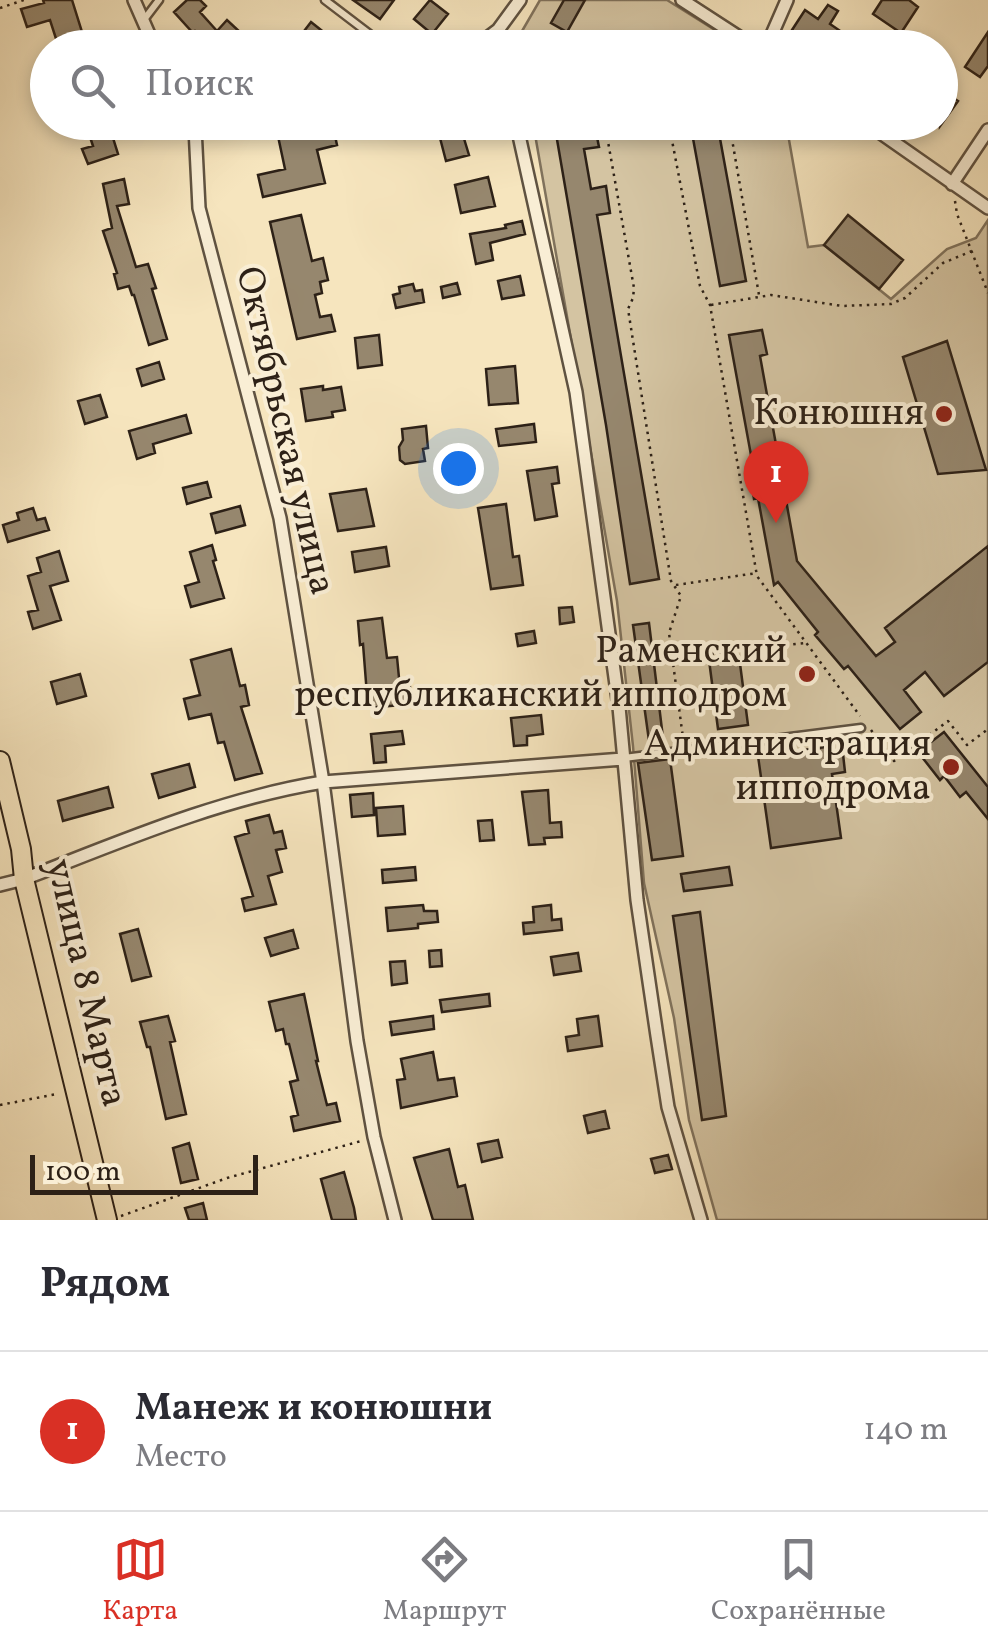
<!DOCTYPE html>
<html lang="ru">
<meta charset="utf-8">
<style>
:root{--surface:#fff;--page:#f7f7f7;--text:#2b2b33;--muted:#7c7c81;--line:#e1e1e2;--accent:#d93025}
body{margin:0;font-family:Vollkorn,serif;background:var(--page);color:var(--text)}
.scale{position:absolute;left:30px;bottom:25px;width:228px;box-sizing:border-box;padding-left:10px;border:5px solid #2d2117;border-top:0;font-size:28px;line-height:35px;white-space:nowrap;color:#2d2117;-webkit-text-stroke:8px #f9eed5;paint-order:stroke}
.you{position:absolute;left:458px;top:468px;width:35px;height:35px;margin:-25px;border:8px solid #fff;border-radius:50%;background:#1a73e8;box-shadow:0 0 0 15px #1a73e833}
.badge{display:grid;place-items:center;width:65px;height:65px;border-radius:50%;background:var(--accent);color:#fff;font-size:32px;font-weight:700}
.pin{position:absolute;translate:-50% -82px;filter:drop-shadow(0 2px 5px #0008)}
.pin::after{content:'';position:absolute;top:52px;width:35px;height:30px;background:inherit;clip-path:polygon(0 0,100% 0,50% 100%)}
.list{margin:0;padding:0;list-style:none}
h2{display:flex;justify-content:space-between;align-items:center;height:130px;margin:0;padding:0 40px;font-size:42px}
h2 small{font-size:32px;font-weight:400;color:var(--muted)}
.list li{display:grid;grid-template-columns:65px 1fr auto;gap:30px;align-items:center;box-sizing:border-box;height:160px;padding:0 40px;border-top:2px solid var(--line)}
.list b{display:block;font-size:38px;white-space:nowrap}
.list p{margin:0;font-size:32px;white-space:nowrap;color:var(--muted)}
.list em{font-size:32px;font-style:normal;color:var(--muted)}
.icon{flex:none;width:55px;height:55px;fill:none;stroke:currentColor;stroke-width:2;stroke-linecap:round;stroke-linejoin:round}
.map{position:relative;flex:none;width:988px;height:1220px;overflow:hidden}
.search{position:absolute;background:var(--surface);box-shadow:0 5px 15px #0003;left:30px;right:30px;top:30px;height:110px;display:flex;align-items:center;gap:25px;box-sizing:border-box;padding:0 35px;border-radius:55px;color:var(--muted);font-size:38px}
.sheet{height:290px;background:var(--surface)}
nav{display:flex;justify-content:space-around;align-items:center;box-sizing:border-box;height:140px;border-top:2px solid var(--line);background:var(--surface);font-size:28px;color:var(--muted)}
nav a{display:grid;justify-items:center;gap:5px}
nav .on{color:var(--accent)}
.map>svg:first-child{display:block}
.green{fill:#d4c4a2;stroke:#80725c;stroke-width:2.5}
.building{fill:#96876e;stroke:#2d2117;stroke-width:2.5}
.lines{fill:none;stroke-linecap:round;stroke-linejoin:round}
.lane-casing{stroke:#5f5241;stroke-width:11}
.street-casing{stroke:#5f5241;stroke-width:16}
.primary-casing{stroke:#2d2117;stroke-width:22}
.path{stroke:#2d2117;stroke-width:2.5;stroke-dasharray:2.5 5;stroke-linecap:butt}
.lane{stroke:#f9eed5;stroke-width:6}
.street{stroke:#f9eed5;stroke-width:11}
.primary{stroke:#f6e5be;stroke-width:18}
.poi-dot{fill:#8f2418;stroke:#f9eed5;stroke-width:4}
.labels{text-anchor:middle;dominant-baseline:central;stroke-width:8;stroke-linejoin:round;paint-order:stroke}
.poi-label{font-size:38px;fill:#2d2117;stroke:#f9eed5;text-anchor:end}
.street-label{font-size:38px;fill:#2d2117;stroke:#f9eed5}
</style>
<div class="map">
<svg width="988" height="1220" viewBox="0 0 988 1220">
<rect width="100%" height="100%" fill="#f6e5be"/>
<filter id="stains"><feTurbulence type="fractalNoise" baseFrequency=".002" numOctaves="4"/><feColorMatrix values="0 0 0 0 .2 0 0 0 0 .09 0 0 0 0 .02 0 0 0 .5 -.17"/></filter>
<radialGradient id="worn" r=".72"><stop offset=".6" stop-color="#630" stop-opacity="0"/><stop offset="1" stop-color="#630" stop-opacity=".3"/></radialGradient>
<path class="green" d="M 540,0 L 667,0 L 742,47 L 520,48 L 518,38 Z
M 533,123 L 786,123 L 808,247 L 824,245 L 891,299 L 947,249 L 976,238 L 988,220 L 988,1220 L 717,1220 L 689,1120 L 674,1018 L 644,883 L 633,746 L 617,601 Z"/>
<path class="building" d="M 43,0 L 72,0 L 87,48 L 59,48 L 50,20 L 27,27 L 21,9 L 44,3 Z
M 187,0 L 200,0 L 206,6 L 200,12 L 217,31 L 227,20 L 257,48 L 212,48 L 195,31 L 193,33 L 174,12 Z
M 353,0 L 394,0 L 380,19 Z
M 430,0 L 448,14 L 432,34 L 414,19 Z
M 564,0 L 585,0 L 567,32 L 551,23 Z
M 882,0 L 909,0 L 918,7 L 901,33 L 873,14 Z
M 828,5 L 838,11 L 830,24 L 849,37 L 841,48 L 817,48 L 792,30 L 805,10 L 818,19 Z
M 311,22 L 331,38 L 323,48 L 309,48 L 298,39 Z
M 988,32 L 988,66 L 980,77 L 965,67 Z
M 940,89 L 958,101 L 940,126 Z
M 95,122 L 108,122 L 118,154 L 88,164 L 82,149 L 93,146 L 86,125 Z
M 275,122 L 332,122 L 337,145 L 317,150 L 325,183 L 263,197 L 258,175 L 285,169 Z
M 554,122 L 594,122 L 599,147 L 584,149 L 591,189 L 606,186 L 610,213 L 597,215 L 659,579 L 630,584 L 606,425 Z
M 690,122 L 717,122 L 746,281 L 720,286 Z
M 462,132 L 469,155 L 446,161 L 440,138 Z
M 488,177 L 495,206 L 461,213 L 455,185 Z
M 124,179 L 129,204 L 117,206 L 136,267 L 148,264 L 156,288 L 152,289 L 167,339 L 149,345 L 134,295 L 132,295 L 129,286 L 118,289 L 114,274 L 117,273 L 103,231 L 112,228 L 103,184 Z
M 301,215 L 312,261 L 323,258 L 328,280 L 320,282 L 322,293 L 315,295 L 320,317 L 331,315 L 335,331 L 297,339 L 270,222 Z
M 848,215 L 903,260 L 879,289 L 824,245 Z
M 522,221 L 525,234 L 490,243 L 493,260 L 476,264 L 470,234 L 506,228 L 505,225 Z
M 520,276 L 524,295 L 502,299 L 498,281 Z
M 457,283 L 460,294 L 443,298 L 441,287 Z
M 413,284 L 415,291 L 422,290 L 424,302 L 396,308 L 393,295 L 400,293 L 399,287 Z
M 762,330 L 767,354 L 760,356 L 797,561 L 876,656 L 895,642 L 885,628 L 988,546 L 988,662 L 944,696 L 925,672 L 904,690 L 921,712 L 900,729 L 848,666 L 844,669 L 815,635 L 818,632 L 778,582 L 774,585 L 758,498 L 754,499 L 749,466 L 753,466 L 729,335 Z
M 379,335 L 382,365 L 358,368 L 355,338 Z
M 947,341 L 986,470 L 938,474 L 903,357 Z
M 159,362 L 164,379 L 142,386 L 137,369 Z
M 515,366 L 518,403 L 489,405 L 486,369 Z
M 323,386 L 323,390 L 341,387 L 345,410 L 332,412 L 333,417 L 306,421 L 301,389 Z
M 100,395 L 107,417 L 85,424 L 78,401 Z
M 186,415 L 191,433 L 153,444 L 155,453 L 137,459 L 129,431 Z
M 534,424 L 536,442 L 499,446 L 496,429 Z
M 426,426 L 428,448 L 423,449 L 425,461 L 405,464 L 400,460 L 399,447 L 403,440 L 402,429 Z
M 557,467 L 559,483 L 552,484 L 557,516 L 535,520 L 527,471 Z
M 207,482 L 211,497 L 187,504 L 183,488 Z
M 366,489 L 374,526 L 338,531 L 330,494 Z
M 506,504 L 513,557 L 519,556 L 523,585 L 491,589 L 478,508 Z
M 240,506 L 245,525 L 216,533 L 211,514 Z
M 33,508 L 37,520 L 45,518 L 49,530 L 8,542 L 3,525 L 19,520 L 17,513 Z
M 212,545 L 216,560 L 213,561 L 224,598 L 191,607 L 185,586 L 199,582 L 190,552 Z
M 386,547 L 389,566 L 355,572 L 352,552 Z
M 59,551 L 68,581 L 50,586 L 61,620 L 33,629 L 28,612 L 38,610 L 28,576 L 41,572 L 37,558 Z
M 572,607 L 574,622 L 560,624 L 559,608 Z
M 382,618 L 387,658 L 397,657 L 400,688 L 410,687 L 412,704 L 368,708 L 363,644 L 360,645 L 358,621 Z
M 649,623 L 664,746 L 650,748 L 633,625 Z
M 534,631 L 536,643 L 518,646 L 516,634 Z
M 231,649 L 240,686 L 245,685 L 249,705 L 241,707 L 262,773 L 235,780 L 224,742 L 218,743 L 211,714 L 189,719 L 184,699 L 200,695 L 191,660 Z
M 739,656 L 748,725 L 718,729 L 709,660 Z
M 80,674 L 86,696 L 57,704 L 51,682 Z
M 541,715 L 543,734 L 527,736 L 527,745 L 514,746 L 511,718 Z
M 402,731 L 404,744 L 385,746 L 386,762 L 374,763 L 371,734 Z
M 944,732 L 988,787 L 988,819 L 966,792 L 960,797 L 944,776 L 940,780 L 918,752 Z
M 826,747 L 827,756 L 843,754 L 845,772 L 832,774 L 841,838 L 771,848 L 758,756 Z
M 670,759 L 683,856 L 652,860 L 638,763 Z
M 189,764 L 195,787 L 159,798 L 152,774 Z
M 108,787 L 113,807 L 63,821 L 58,801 Z
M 548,790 L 550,823 L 561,822 L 562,837 L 544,838 L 545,844 L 529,845 L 522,792 Z
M 373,793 L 374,815 L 352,817 L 350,795 Z
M 403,806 L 405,834 L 378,836 L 376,808 Z
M 269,815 L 274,833 L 282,831 L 286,848 L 276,850 L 282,872 L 268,876 L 276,904 L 245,911 L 242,899 L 253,896 L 235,837 L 249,833 L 246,821 Z
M 492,820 L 494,840 L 480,841 L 478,821 Z
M 415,867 L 416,880 L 383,883 L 382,870 Z
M 729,867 L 732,885 L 684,891 L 681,874 Z
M 423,905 L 424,911 L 437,911 L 438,922 L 418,924 L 418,928 L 388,931 L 386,908 Z
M 551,905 L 552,920 L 561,919 L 562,930 L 524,934 L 523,923 L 534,922 L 533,907 Z
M 700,912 L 726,1116 L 702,1120 L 673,916 Z
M 138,929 L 151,976 L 132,981 L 120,934 Z
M 293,930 L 298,948 L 271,956 L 265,938 Z
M 441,950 L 442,966 L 430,967 L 429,951 Z
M 578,953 L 581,971 L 554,975 L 551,957 Z
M 405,961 L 407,983 L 392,985 L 390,962 Z
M 304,994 L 318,1061 L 316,1061 L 327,1105 L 336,1103 L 340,1121 L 294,1131 L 291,1117 L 298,1115 L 290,1082 L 298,1080 L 289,1044 L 286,1044 L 283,1029 L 276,1031 L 269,1002 Z
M 489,994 L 490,1006 L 442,1012 L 440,1000 Z
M 168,1016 L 175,1041 L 170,1042 L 186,1114 L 166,1119 L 150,1047 L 147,1047 L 140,1022 Z
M 433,1016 L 434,1029 L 392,1035 L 390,1022 Z
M 598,1016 L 602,1046 L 568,1051 L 566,1037 L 579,1035 L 577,1019 Z
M 433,1052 L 438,1080 L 454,1078 L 457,1096 L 401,1108 L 397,1080 L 405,1079 L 401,1059 Z
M 605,1111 L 609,1128 L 588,1133 L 584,1116 Z
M 498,1140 L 502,1157 L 482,1162 L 478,1144 Z
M 189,1143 L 198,1179 L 181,1183 L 173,1148 Z
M 449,1149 L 458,1187 L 465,1185 L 473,1220 L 433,1220 L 414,1158 Z
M 668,1155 L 672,1169 L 655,1173 L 651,1159 Z
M 344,1172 L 354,1208 L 356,1220 L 332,1220 L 321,1179 Z
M 203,1203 L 207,1220 L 189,1220 L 185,1208 Z"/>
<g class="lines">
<g class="lane-casing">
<path id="lane" d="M 325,0 L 388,48
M 143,21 L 159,0
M 624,758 L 861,728"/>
</g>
<g class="street-casing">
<path id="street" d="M 134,0 L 155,48
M 682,0 L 756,48
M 461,48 L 486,39 L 498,30
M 500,48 L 498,30 L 520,0
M 766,48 L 787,0
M 192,122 L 195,128 L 199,208 L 280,518 L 323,782 L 357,1041 L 374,1137 L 395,1220
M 516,122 L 576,392 L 619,707 L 637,900 L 657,1036 L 668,1107 L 701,1220
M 865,122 L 988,208
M 195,128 L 215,122
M 952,184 L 988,130
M 0,885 L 24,879 C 122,841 219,799 323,782 L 623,759"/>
</g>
<g class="primary-casing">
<path id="primary" d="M 0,761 L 21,849 L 24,879 L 107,1220"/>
</g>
<path class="path" d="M 0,8 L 24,0
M 610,122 L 607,136 L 634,288 L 633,298 L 628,309 L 671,581 L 681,596 L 669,633 L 683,738
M 667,122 L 670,130 L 700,286 L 710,305 L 757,576 L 860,716
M 729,122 L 759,295
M 955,201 L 957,214 L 988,293
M 711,305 L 771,295 L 842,306 L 891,304 L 905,298 L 943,263 L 972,251
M 676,585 L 757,573
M 674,658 L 805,643
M 871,730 L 894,761 L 948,721 L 967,745 L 988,729
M 0,1105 L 57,1094
M 121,1216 L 227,1178 L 361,1141"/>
<use href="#lane" class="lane"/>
<use href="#street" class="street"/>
<use href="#primary" class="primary"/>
</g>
<g class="poi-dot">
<circle cx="944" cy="414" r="10"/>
<circle cx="807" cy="674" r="10"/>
<circle cx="951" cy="767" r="10"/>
</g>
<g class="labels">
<g class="poi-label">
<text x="924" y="414">Конюшня</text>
<text x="787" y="652">Раменский<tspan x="787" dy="44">республиканский ипподром</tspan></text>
<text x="931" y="745">Администрация<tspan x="931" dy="44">ипподрома</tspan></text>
</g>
<g class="street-label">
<text transform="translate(284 431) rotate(77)">Октябрьская улица</text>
<text transform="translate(85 983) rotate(77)">улица 8 Марта</text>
</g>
</g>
<rect width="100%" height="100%" filter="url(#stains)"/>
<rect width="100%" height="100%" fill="url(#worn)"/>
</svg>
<div class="scale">100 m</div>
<div class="you"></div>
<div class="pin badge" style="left:776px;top:523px">1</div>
<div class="search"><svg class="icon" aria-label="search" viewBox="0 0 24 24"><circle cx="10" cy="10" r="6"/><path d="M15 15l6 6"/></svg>Поиск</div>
</div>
<section class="sheet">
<h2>Рядом<small></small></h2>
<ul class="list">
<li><span class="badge">1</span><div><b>Манеж и конюшни</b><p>Место</p></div><em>140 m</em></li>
</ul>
</section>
<nav>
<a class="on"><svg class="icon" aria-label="map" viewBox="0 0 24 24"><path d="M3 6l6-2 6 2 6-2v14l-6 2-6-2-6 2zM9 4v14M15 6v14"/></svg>Карта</a>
<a><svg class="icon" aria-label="directions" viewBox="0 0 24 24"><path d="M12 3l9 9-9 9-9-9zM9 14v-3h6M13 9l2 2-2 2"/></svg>Маршрут</a>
<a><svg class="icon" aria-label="saved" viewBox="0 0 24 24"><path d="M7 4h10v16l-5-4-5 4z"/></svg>Сохранённые</a>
</nav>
